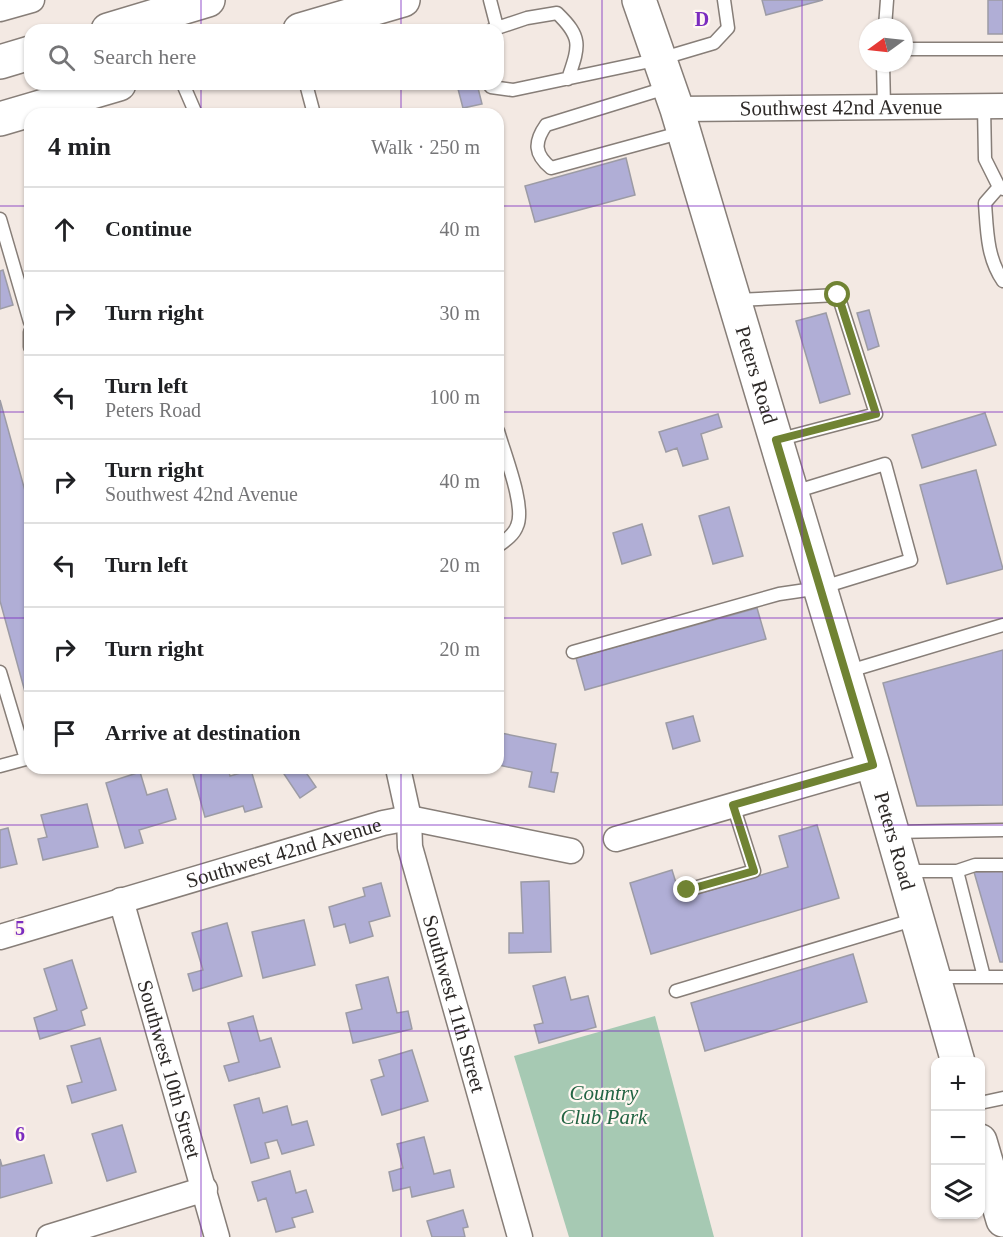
<!DOCTYPE html>
<meta charset="utf-8">
<style>
:root{--surface:#fff;--page:#f2f2f2;--text:#202124;--muted:#757577;--line:#e0e0e0}
body{margin:0;font-family:Georgia,serif;background:var(--page);color:var(--text)}
.controls{position:absolute;right:18px;bottom:18px;display:grid;overflow:hidden;border-radius:12px;box-shadow:0 2px 4px #0004}
.controls button{width:54px;height:54px;display:grid;place-items:center;padding:0;border:0;border-bottom:2px solid var(--line);background:var(--surface);color:var(--text);font:30px sans-serif}
.compass{position:absolute;left:859px;top:18px;width:54px;height:54px;border-radius:50%;background:var(--surface);box-shadow:0 2px 4px #0004;rotate:255deg}
.stop{position:absolute;width:18px;height:18px;margin:-14px;border:4px solid #708333;border-radius:50%;background:#fff}
.stop.end{background:#708333;border-color:#fff;box-shadow:0 2px 6px #0008}
.list{margin:0;padding:0;list-style:none}
h2{display:flex;justify-content:space-between;align-items:center;height:78px;margin:0;padding:0 24px;font-size:26px}
h2 small{font-size:20px;font-weight:400;color:var(--muted)}
.list li{display:grid;grid-template-columns:39px 1fr auto;gap:18px;align-items:center;box-sizing:border-box;height:84px;padding:0 24px;border-top:2px solid var(--line)}
.list b{display:block;font-size:22px;white-space:nowrap}
.list p{margin:0;font-size:20px;white-space:nowrap;color:var(--muted)}
.list em{font-size:20px;font-style:normal;color:var(--muted)}
.icon{flex:none;width:33px;height:33px;fill:none;stroke:currentColor;stroke-width:2;stroke-linecap:round;stroke-linejoin:round}
.map{position:relative;flex:none;width:1003px;height:1237px;overflow:hidden}
.search{position:absolute;background:var(--surface);box-shadow:0 2px 4px #0004;left:24px;top:24px;width:480px;height:66px;display:flex;align-items:center;gap:15px;box-sizing:border-box;padding:0 21px;border-radius:18px;color:var(--muted);font-size:22px}
.panel{position:absolute;background:var(--surface);box-shadow:0 2px 4px #0004;left:24px;top:108px;width:480px;height:666px;border-radius:18px}
.map>svg:first-child{display:block}
.green{fill:#a6c9b3}
.building{fill:#b0aed6;stroke:#9c9ba5;stroke-width:1.5}
.lines{fill:none;stroke-linecap:round;stroke-linejoin:round}
.lane-casing{stroke:#877e78;stroke-width:15}
.street-casing{stroke:#877e78;stroke-width:27}
.secondary-casing{stroke:#877e78;stroke-width:36}
.primary-casing{stroke:#877e78;stroke-width:36}
.lane{stroke:#fff;stroke-width:12}
.street{stroke:#fff;stroke-width:24}
.secondary{stroke:#fff;stroke-width:33}
.primary{stroke:#fff;stroke-width:33}
.route{stroke:#708333;stroke-width:8}
.grid{fill:none;stroke:#7b2cbf;stroke-width:1.5;stroke-opacity:0.55}
.labels{text-anchor:middle;dominant-baseline:central;stroke-width:4.5;stroke-linejoin:round;paint-order:stroke}
.street-label{font-size:21px;fill:#2e2a28;stroke:#fff7f1}
.park-label{font-size:21px;font-style:italic;fill:#226443;stroke:#fff7f1}
.grid-label{font-size:20px;text-anchor:middle;font-weight:bold;fill:#7b2cbf;stroke:#fff7f1;stroke-width:4.5;stroke-linejoin:round;paint-order:stroke}
</style>
<div class="map">
<svg width="1003" height="1237" viewBox="0 0 1003 1237">
<rect width="100%" height="100%" fill="#f3e9e3"/>
<path class="green" d="M 655,1016 L 714,1237 L 569,1237 L 514,1056 Z"/>
<path class="building" d="M 762,0 L 823,0 L 766,15 Z
M 988,0 L 1003,0 L 1003,34 L 988,34 Z
M 447,84 L 477,84 L 482,104 L 463,108 L 457,85 L 448,88 Z
M 626,158 L 635,195 L 535,222 L 525,186 Z
M 3,270 L 13,305 L 0,309 L 0,271 Z
M 869,310 L 879,346 L 868,350 L 857,313 Z
M 826,313 L 850,394 L 820,403 L 796,321 Z
M 0,400 L 30,509 L 30,710 L 0,601 Z
M 985,413 L 996,445 L 922,468 L 912,435 Z
M 718,414 L 722,427 L 701,434 L 708,459 L 683,466 L 677,448 L 666,452 L 659,432 Z
M 976,470 L 1003,569 L 947,584 L 920,485 Z
M 729,507 L 743,556 L 713,564 L 699,516 Z
M 642,524 L 651,555 L 622,564 L 613,533 Z
M 757,608 L 766,639 L 585,690 L 576,658 Z
M 1003,650 L 1003,805 L 917,806 L 883,683 Z
M 693,716 L 700,741 L 673,749 L 666,723 Z
M 501,733 L 556,744 L 551,772 L 558,773 L 554,792 L 529,787 L 532,772 L 498,765 L 498,747 Z
M 216,768 L 228,768 L 230,776 L 251,770 L 262,807 L 245,812 L 243,806 L 205,817 L 193,774 Z
M 280,768 L 316,768 L 307,774 L 316,787 L 300,798 Z
M 140,772 L 147,795 L 167,789 L 176,819 L 139,830 L 143,843 L 125,848 L 106,783 Z
M 87,804 L 98,847 L 43,860 L 38,839 L 47,837 L 41,815 Z
M 817,825 L 839,898 L 651,954 L 630,883 L 672,870 L 681,899 L 788,867 L 779,836 Z
M 8,828 L 17,864 L 0,868 L 0,830 Z
M 1003,871 L 1003,962 L 1000,962 L 974,872 Z
M 549,881 L 551,952 L 509,953 L 509,933 L 523,933 L 521,882 Z
M 381,883 L 390,916 L 369,922 L 373,936 L 350,943 L 345,924 L 334,927 L 329,907 L 365,896 L 363,888 Z
M 304,920 L 315,965 L 263,978 L 252,932 Z
M 227,923 L 242,976 L 193,991 L 188,974 L 203,970 L 192,933 Z
M 853,954 L 867,1002 L 705,1051 L 691,1003 Z
M 72,960 L 87,1008 L 81,1011 L 85,1025 L 40,1039 L 34,1018 L 57,1010 L 44,969 Z
M 388,977 L 397,1013 L 408,1011 L 412,1029 L 353,1043 L 346,1013 L 362,1009 L 356,985 Z
M 565,977 L 571,1000 L 588,996 L 596,1027 L 539,1043 L 534,1025 L 543,1023 L 533,986 Z
M 253,1016 L 260,1041 L 271,1038 L 280,1067 L 229,1081 L 224,1066 L 239,1062 L 228,1023 Z
M 100,1038 L 116,1090 L 72,1103 L 67,1086 L 82,1082 L 71,1046 Z
M 412,1050 L 428,1101 L 382,1115 L 371,1080 L 384,1076 L 379,1060 Z
M 259,1098 L 263,1113 L 287,1106 L 292,1125 L 307,1121 L 314,1145 L 282,1154 L 277,1140 L 265,1143 L 269,1158 L 251,1163 L 234,1105 Z
M 122,1125 L 136,1172 L 107,1181 L 92,1134 Z
M 424,1137 L 434,1174 L 450,1170 L 454,1187 L 412,1197 L 410,1187 L 393,1191 L 389,1172 L 403,1168 L 397,1144 Z
M 44,1155 L 52,1183 L 0,1198 L 0,1159 L 2,1166 Z
M 290,1171 L 296,1193 L 306,1190 L 313,1212 L 292,1218 L 295,1227 L 276,1232 L 266,1198 L 258,1201 L 252,1182 Z
M 463,1210 L 468,1227 L 463,1228 L 465,1237 L 432,1237 L 427,1221 Z"/>
<g class="lines">
<g class="lane-casing">
<path id="lane" d="M 490,0 L 497,27
M 885,27 L 887,0
M 491,30 L 527,18 L 557,13 C 583,38 579,46 568,79
M 904,49 L 1003,49
M 883,63 L 884,107
M 183,84 L 196,114
M 306,84 L 314,114
M 489,84 L 491,87 L 513,90 L 660,59 L 714,43 L 728,28 L 724,0
M 669,87 L 546,125 C 534,142 534,154 551,168 L 683,132
M 984,106 L 985,159 L 999,187 L 1003,189
M 999,187 L 985,203 C 987,231 987,258 1003,281
M 0,219 L 30,322
M 737,300 L 838,295 L 876,414 L 777,440
M 30,332 L 30,347
M 498,431 C 504,453 526,507 517,526 C 514,535 505,541 498,546
M 573,652 L 779,594 L 820,588 L 911,560 L 885,464 L 794,492
M 0,672 L 26,759 L 0,766
M 846,672 L 1003,625
M 893,832 L 1003,830
M 906,871 L 957,871 L 975,865 L 1003,865
M 957,871 L 984,977
M 687,890 L 754,871 L 733,805
M 935,977 L 1003,977
M 676,991 L 916,919
M 980,1103 L 1003,1098"/>
</g>
<g class="street-casing">
<g id="street">
<path d="M 0,9 L 32,0"/>
<path id="s1" d="M 677,109 L 1003,106"/>
<path id="s2" d="M 398,768 L 409,818 L 410,847 L 520,1237"/>
<path d="M 616,839 L 873,765"/>
<path id="s3" d="M 121,900 L 217,1237"/>
<path id="s4" d="M 0,937 L 383,823 L 409,818 L 571,851"/>
<path d="M 49,1237 L 205,1189"/>
</g>
</g>
<g class="secondary-casing">
<g id="secondary">
<path id="s5" d="M 639,0 L 677,109 L 697,176 L 873,765 L 958,1062"/>
<path d="M 980,1141 L 1003,1220"/>
</g>
</g>
<g class="primary-casing">
<path id="primary" d="M 108,30 L 208,0
M 300,30 L 403,0
M 0,62 L 30,53
M 0,119 L 119,84"/>
</g>
<use href="#lane" class="lane"/>
<use href="#street" class="street"/>
<use href="#secondary" class="secondary"/>
<use href="#primary" class="primary"/>
</g>
<g class="lines">
<path class="route" d="M 687,890 L 754,871 L 733,805 L 873,765 L 776,440 L 876,414 L 838,295"/>
</g>
<path class="grid" d="M 201,0 L 201,30M 401,0 L 401,30M 602,0 L 602,1237M 802,0 L 802,1237M 201,84 L 201,114M 401,84 L 401,114M 0,206 L 30,206M 498,206 L 1003,206M 0,412 L 30,412M 498,412 L 1003,412M 0,618 L 30,618M 498,618 L 1003,618M 201,768 L 201,1237M 401,768 L 401,1237M 0,825 L 1003,825M 0,1031 L 1003,1031"/>
<g class="labels">
<g class="street-label">
<text stroke="none"><textPath href="#s1" startOffset="164">Southwest 42nd Avenue</textPath></text>
<text stroke="none"><textPath href="#s5" startOffset="393">Peters Road</textPath></text>
<text stroke="none"><textPath href="#s5" startOffset="879">Peters Road</textPath></text>
<text stroke="none"><textPath href="#s4" startOffset="296">Southwest 42nd Avenue</textPath></text>
<text stroke="none"><textPath href="#s2" startOffset="243">Southwest 11th Street</textPath></text>
<text stroke="none"><textPath href="#s3" startOffset="176">Southwest 10th Street</textPath></text>
</g>
<g class="park-label">
<text x="604" y="1093">Country<tspan x="604" dy="24">Club Park</tspan></text>
</g>
</g>
<g class="grid-label">
<text x="702" y="26">D</text>
<text x="20" y="935">5</text>
<text x="20" y="1141">6</text>
</g>
</svg>
<div class="controls">
<button>+</button>
<button>−</button>
<button><svg class="icon" aria-label="layers" viewBox="0 0 24 24"><path d="M12 4l9 5-9 5-9-5zM3 14l9 5 9-5"/></svg></button>
</div>
<svg class="compass" viewBox="-18 -18 36 36"><path d="M0-13l5 13h-10z" fill="#e53935"/><path d="M0 13l5-13h-10z" fill="#757577"/></svg>
<div class="stop" style="left:838px;top:295px"></div>
<div class="stop end" style="left:687px;top:890px"></div>
<div class="search"><svg class="icon" aria-label="search" viewBox="0 0 24 24"><circle cx="10" cy="10" r="6"/><path d="M15 15l6 6"/></svg>Search here</div>
<section class="panel">
<h2>4 min<small>Walk · 250 m</small></h2>
<ul class="list">
<li><svg class="icon" aria-label="ahead" viewBox="0 0 24 24"><path d="M12 20V5M6 11l6-6 6 6"/></svg><div><b>Continue</b></div><em>40 m</em></li>
<li><svg class="icon" aria-label="right" viewBox="0 0 24 24"><path d="M7 20v-9h11M14 6l5 5-5 5"/></svg><div><b>Turn right</b></div><em>30 m</em></li>
<li><svg class="icon" aria-label="left" viewBox="0 0 24 24"><path d="M17 20v-9H6M10 6l-5 5 5 5"/></svg><div><b>Turn left</b><p>Peters Road</p></div><em>100 m</em></li>
<li><svg class="icon" aria-label="right" viewBox="0 0 24 24"><path d="M7 20v-9h11M14 6l5 5-5 5"/></svg><div><b>Turn right</b><p>Southwest 42nd Avenue</p></div><em>40 m</em></li>
<li><svg class="icon" aria-label="left" viewBox="0 0 24 24"><path d="M17 20v-9H6M10 6l-5 5 5 5"/></svg><div><b>Turn left</b></div><em>20 m</em></li>
<li><svg class="icon" aria-label="right" viewBox="0 0 24 24"><path d="M7 20v-9h11M14 6l5 5-5 5"/></svg><div><b>Turn right</b></div><em>20 m</em></li>
<li><svg class="icon" aria-label="arrive" viewBox="0 0 24 24"><path d="M6 21V4h12l-3 4 3 4H6"/></svg><div><b>Arrive at destination</b></div></li>
</ul>
</section>
</div>
